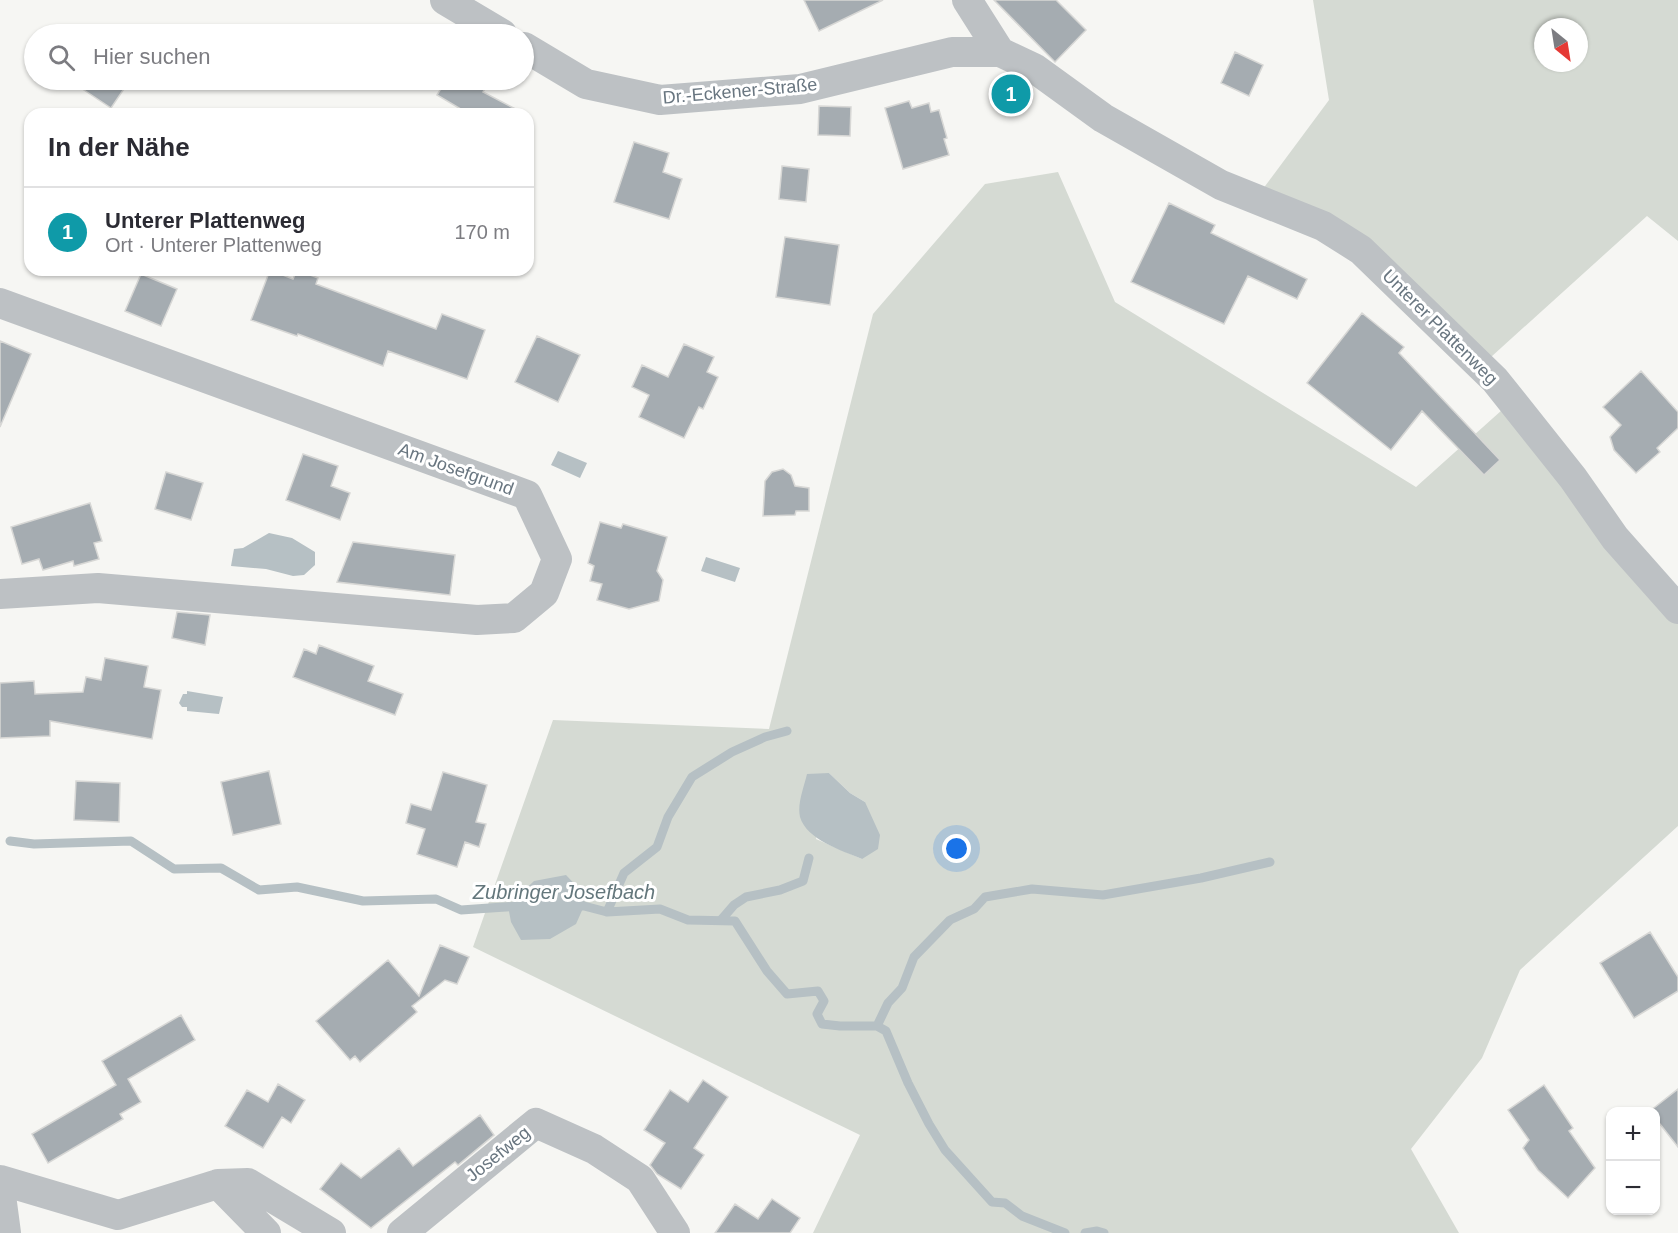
<!DOCTYPE html>
<html lang="de">
<meta charset="utf-8">
<style>
:root{--surface:#fff;--page:#f7f7f7;--text:#2b2b33;--muted:#7c7c81;--line:#e1e1e2;--accent:#d93025}
body{margin:0;font-family:Arial,sans-serif;background:var(--page);color:var(--text)}
.controls{position:absolute;right:18px;bottom:18px;display:grid;overflow:hidden;border-radius:12px;box-shadow:0 2px 4px #0004}
.controls button{width:54px;height:54px;display:grid;place-items:center;padding:0;border:0;border-bottom:2px solid var(--line);background:var(--surface);color:var(--text);font:30px sans-serif}
.compass{position:absolute;left:1534px;top:18px;width:54px;height:54px;border-radius:50%;background:var(--surface);box-shadow:0 2px 4px #0004;rotate:150deg}
.you{position:absolute;left:957px;top:849px;width:21px;height:21px;margin:-15px;border:4px solid #fff;border-radius:50%;background:#1a73e8;box-shadow:0 0 0 9px #1a73e833}
.badge{display:grid;place-items:center;width:39px;height:39px;border-radius:50%;background:var(--accent);color:#fff;font-size:20px;font-weight:700}
.pin{position:absolute;translate:-50% -50%;border:3px solid #fff;box-shadow:0 2px 6px #0006}
.list{margin:0;padding:0;list-style:none}
h2{display:flex;justify-content:space-between;align-items:center;height:78px;margin:0;padding:0 24px;font-size:26px}
h2 small{font-size:20px;font-weight:400;color:var(--muted)}
.list li{display:grid;grid-template-columns:39px 1fr auto;gap:18px;align-items:center;box-sizing:border-box;height:90px;padding:0 24px;border-top:2px solid var(--line)}
.list b{display:block;font-size:22px;white-space:nowrap}
.list p{margin:0;font-size:20px;white-space:nowrap;color:var(--muted)}
.list em{font-size:20px;font-style:normal;color:var(--muted)}
.icon{flex:none;width:33px;height:33px;fill:none;stroke:currentColor;stroke-width:2;stroke-linecap:round;stroke-linejoin:round}
.map{position:relative;flex:none;width:1678px;height:1233px;overflow:hidden}
.search{position:absolute;background:var(--surface);box-shadow:0 2px 4px #0004;left:24px;top:24px;width:510px;height:66px;display:flex;align-items:center;gap:15px;box-sizing:border-box;padding:0 21px;border-radius:33px;color:var(--muted);font-size:22px}
.panel{position:absolute;background:var(--surface);box-shadow:0 2px 4px #0004;left:24px;top:108px;width:510px;height:168px;border-radius:18px}
.map>svg:first-child{display:block}
.green{fill:#d5dad3;fill-rule:evenodd}
.water{fill:#b6c0c4}
.lines{fill:none;stroke-linecap:round;stroke-linejoin:round}
.stream{stroke:#b6c0c4;stroke-width:9}
.building{fill:#a5acb1;stroke:#d7d7d5;stroke-width:1.5}
.minor{stroke:#bdc1c4;stroke-width:30}
.labels{text-anchor:middle;dominant-baseline:central;stroke-width:6;stroke-linejoin:round;paint-order:stroke}
.street-label{font-size:18px;fill:#697680;stroke:#fff}
.water-label{font-size:20px;font-style:italic;fill:#64777c;stroke:#fff}
</style>
<div class="map">
<svg width="1678" height="1233" viewBox="0 0 1678 1233">
<rect width="100%" height="100%" fill="#f6f6f3"/>
<path class="green" d="M 1313,0 L 1678,0 L 1678,241 L 1647,216 L 1491,357 L 1678,606 L 1678,826 L 1520,970 L 1482,1058 L 1411,1149 L 1459,1233 L 813,1233 L 860,1135 L 473,947 L 553,720 L 769,729 L 873,314 L 985,184 L 1058,172 L 1115,302 L 1416,487 L 1502,410 L 1410,296 L 1254,201 L 1329,100 ZM 1543,27 L 1579,27 L 1579,63 L 1543,63 ZM 829,773 L 850,793 L 865,802 L 862,859 L 816,839 Z"/>
<path class="water" d="M 558,451 L 587,463 L 580,478 L 551,465 Z
M 269,533 L 292,538 L 315,552 L 315,565 L 304,575 L 293,576 L 266,569 L 231,566 L 234,549 L 243,548 Z
M 706,557 L 740,568 L 735,582 L 701,571 Z
M 187,691 L 223,697 L 219,714 L 187,711 L 187,707 L 182,707 L 179,703 L 183,694 L 187,694 Z
M 829,773 L 850,793 L 865,802 L 880,835 L 878,849 L 862,859 C 841,850 807,840 800,817 C 797,804 804,787 807,774 Z
M 566,875 L 585,895 L 584,906 L 576,924 L 550,939 L 521,940 L 511,922 L 508,906 L 534,881 Z"/>
<g class="lines">
<path class="stream" d="M 10,841 L 34,844 L 131,841 L 174,869 L 221,868 L 259,890 L 297,887 L 363,901 L 436,899 L 461,910 L 519,906
M 575,906 L 584,906 L 607,912 L 660,909 L 688,920 L 735,921 L 767,971 L 787,994 L 818,991 L 824,1001 L 817,1014 L 822,1024 L 840,1026 L 877,1026 L 886,1031 L 908,1083 L 929,1124 L 945,1150 L 992,1202 L 1005,1203 L 1022,1216 L 1065,1233
M 607,912 L 624,873 L 657,847 L 668,817 L 692,777 L 732,752 L 765,737 L 787,731
M 721,920 L 734,905 L 746,897 L 780,890 L 803,881 L 809,858
M 877,1026 L 888,1003 L 902,988 L 914,957 L 950,920 L 974,909 L 985,897 L 1032,889 L 1103,895 L 1201,878 L 1270,862
M 1085,1233 L 1097,1231 L 1104,1233"/>
</g>
<path class="building" d="M 804,0 L 883,0 L 819,31 Z
M 994,0 L 1056,0 L 1086,30 L 1055,62 Z
M 1235,52 L 1263,65 L 1249,96 L 1221,83 Z
M 69,80 L 130,80 L 111,108 Z
M 446,80 L 490,80 L 483,92 L 525,114 L 469,114 L 437,95 Z
M 909,101 L 912,108 L 929,103 L 931,112 L 939,110 L 947,138 L 944,139 L 949,155 L 903,169 L 885,108 Z
M 819,106 L 851,107 L 850,136 L 818,135 Z
M 634,142 L 669,153 L 663,172 L 682,179 L 669,219 L 614,202 Z
M 782,166 L 809,169 L 806,202 L 779,199 Z
M 1169,203 L 1215,225 L 1211,233 L 1307,279 L 1297,299 L 1248,276 L 1224,324 L 1131,282 Z
M 785,237 L 839,245 L 830,305 L 776,297 Z
M 270,270 L 293,279 L 297,270 L 318,278 L 316,284 L 436,329 L 442,314 L 485,330 L 467,379 L 388,351 L 383,366 L 298,334 L 297,336 L 251,320 Z
M 141,274 L 177,289 L 161,326 L 125,311 Z
M 1362,313 L 1404,347 L 1399,353 L 1500,460 L 1484,475 L 1422,411 L 1391,450 L 1307,383 Z
M 537,336 L 580,355 L 558,402 L 515,382 Z
M 0,341 L 31,354 L 0,427 Z
M 684,344 L 714,357 L 707,372 L 718,377 L 703,409 L 699,407 L 684,438 L 639,417 L 649,395 L 632,387 L 642,365 L 668,377 Z
M 1641,371 L 1678,412 L 1678,428 L 1657,448 L 1660,452 L 1636,473 L 1614,450 L 1610,437 L 1621,425 L 1603,407 Z
M 303,454 L 338,466 L 331,486 L 350,493 L 340,520 L 286,500 Z
M 783,469 L 791,475 L 795,486 L 809,488 L 809,511 L 796,511 L 795,515 L 763,516 L 765,481 L 772,472 Z
M 166,472 L 203,483 L 191,520 L 155,509 Z
M 90,503 L 102,541 L 94,543 L 99,559 L 74,566 L 73,561 L 43,570 L 39,559 L 22,564 L 11,527 Z
M 600,522 L 621,528 L 623,524 L 667,537 L 657,571 L 663,580 L 659,601 L 629,609 L 597,600 L 602,584 L 590,581 L 594,566 L 588,563 Z
M 353,542 L 455,555 L 450,595 L 337,582 Z
M 177,612 L 210,615 L 205,645 L 172,638 Z
M 319,645 L 374,666 L 368,681 L 403,694 L 395,715 L 293,677 L 304,649 L 316,654 Z
M 105,658 L 148,666 L 144,687 L 161,690 L 152,739 L 50,721 L 50,736 L 0,738 L 0,683 L 34,681 L 35,694 L 83,692 L 86,677 L 101,680 Z
M 269,771 L 281,824 L 233,835 L 221,782 Z
M 443,772 L 487,785 L 476,822 L 486,824 L 479,847 L 465,842 L 457,867 L 417,854 L 425,829 L 406,823 L 411,804 L 431,810 Z
M 76,781 L 120,783 L 119,822 L 74,820 Z
M 1650,932 L 1678,977 L 1678,991 L 1634,1018 L 1600,963 Z
M 440,945 L 469,957 L 457,984 L 445,980 L 412,1006 L 417,1012 L 360,1062 L 355,1056 L 350,1060 L 316,1021 L 388,960 L 419,996 Z
M 181,1015 L 195,1040 L 128,1079 L 141,1102 L 120,1114 L 123,1119 L 48,1163 L 32,1134 L 116,1085 L 102,1061 Z
M 703,1080 L 728,1097 L 694,1148 L 704,1155 L 681,1189 L 657,1174 L 650,1165 L 665,1143 L 644,1130 L 670,1090 L 688,1102 Z
M 278,1084 L 305,1100 L 291,1123 L 282,1117 L 263,1148 L 225,1126 L 247,1090 L 268,1102 Z
M 1544,1085 L 1573,1128 L 1569,1131 L 1595,1168 L 1568,1198 L 1538,1170 L 1523,1148 L 1529,1140 L 1508,1110 Z
M 1678,1089 L 1678,1147 L 1656,1119 L 1656,1112 L 1650,1111 Z
M 480,1115 L 494,1135 L 458,1165 L 455,1162 L 371,1228 L 320,1189 L 341,1163 L 361,1178 L 399,1148 L 413,1166 Z
M 772,1199 L 800,1218 L 790,1233 L 715,1233 L 735,1204 L 758,1219 Z"/>
<g class="lines">
<path class="minor" d="M 445,0 L 502,34
M 967,0 L 1000,52 L 1034,68 L 1103,118 L 1221,185 L 1323,226 L 1361,250 L 1495,380 L 1573,478 L 1615,538 L 1678,609
M 524,47 L 586,84 L 660,100 L 800,89 L 952,52 L 1000,52
M 0,303 L 527,495 L 557,559 L 544,593 L 514,618 L 477,620 L 98,588 L 0,594
M 0,1180 L 118,1215 L 218,1184 L 248,1183 L 331,1233
M 218,1184 L 266,1233
M 0,1188 L 6,1233
M 402,1233 L 536,1123 L 594,1149 L 640,1179 L 675,1233"/>
</g>
<g class="labels">
<g class="street-label">
<text transform="translate(740 91) rotate(-5)">Dr.-Eckener-Straße</text>
<text transform="translate(1440 327) rotate(45)">Unterer Plattenweg</text>
<text transform="translate(456 469) rotate(20)">Am Josefgrund</text>
<text transform="translate(498 1154) rotate(-39)">Josefweg</text>
</g>
<g class="water-label">
<text x="564" y="892">Zubringer Josefbach</text>
</g>
</g>
</svg>
<div class="controls">
<button>+</button>
<button>−</button>
</div>
<svg class="compass" viewBox="-18 -18 36 36"><path d="M0-13l5 13h-10z" fill="#e53935"/><path d="M0 13l5-13h-10z" fill="#7c7c81"/></svg>
<div class="you"></div>
<div class="pin badge" style="left:1011px;top:94px;background:#0f9aa8">1</div>
<div class="search"><svg class="icon" aria-label="search" viewBox="0 0 24 24"><circle cx="10" cy="10" r="6"/><path d="M15 15l6 6"/></svg>Hier suchen</div>
<section class="panel">
<h2>In der Nähe<small></small></h2>
<ul class="list">
<li><span class="badge" style="background:#0f9aa8">1</span><div><b>Unterer Plattenweg</b><p>Ort · Unterer Plattenweg</p></div><em>170 m</em></li>
</ul>
</section>
</div>
